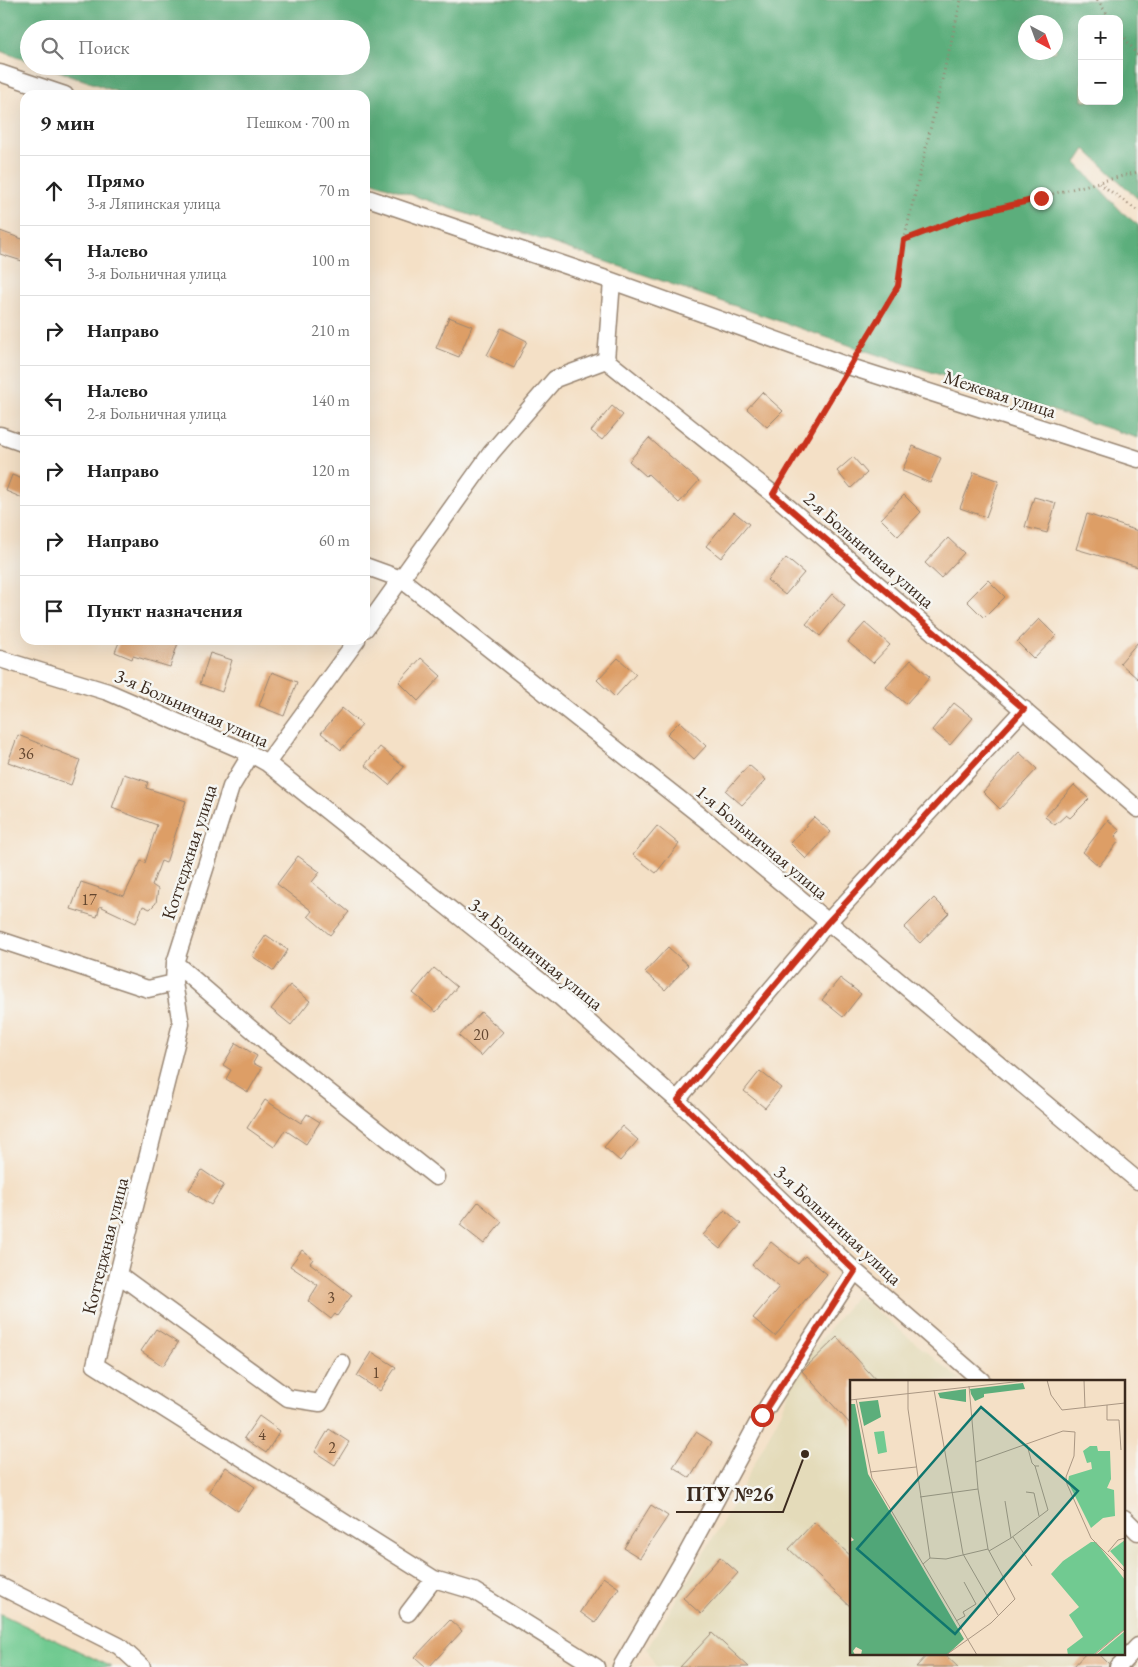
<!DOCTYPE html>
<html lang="ru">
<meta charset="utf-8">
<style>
:root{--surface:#fff;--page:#f6f6f6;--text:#222;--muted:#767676;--line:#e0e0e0}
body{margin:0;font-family:"EB Garamond",serif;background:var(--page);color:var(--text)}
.controls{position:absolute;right:15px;top:15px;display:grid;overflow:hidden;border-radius:10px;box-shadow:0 5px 20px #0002}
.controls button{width:45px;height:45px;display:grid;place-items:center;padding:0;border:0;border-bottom:1px solid var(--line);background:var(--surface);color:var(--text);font:25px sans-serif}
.compass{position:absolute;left:1018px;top:15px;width:45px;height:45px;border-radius:50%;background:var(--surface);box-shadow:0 5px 20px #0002;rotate:139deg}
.stop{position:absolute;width:15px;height:15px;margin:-11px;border:4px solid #c8321e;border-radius:50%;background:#fff}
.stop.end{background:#c8321e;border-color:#fff;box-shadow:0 1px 5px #0008}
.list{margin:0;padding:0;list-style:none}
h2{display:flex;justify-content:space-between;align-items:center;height:65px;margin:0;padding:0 20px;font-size:21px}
h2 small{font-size:16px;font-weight:400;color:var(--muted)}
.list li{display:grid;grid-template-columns:32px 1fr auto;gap:15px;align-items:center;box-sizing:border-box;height:70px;padding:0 20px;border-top:1px solid var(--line)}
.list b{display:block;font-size:19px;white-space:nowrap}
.list p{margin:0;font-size:16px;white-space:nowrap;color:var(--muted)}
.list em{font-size:16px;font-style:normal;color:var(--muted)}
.icon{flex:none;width:28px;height:28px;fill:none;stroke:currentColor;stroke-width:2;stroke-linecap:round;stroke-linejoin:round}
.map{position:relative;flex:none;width:1138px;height:1667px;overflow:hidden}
.search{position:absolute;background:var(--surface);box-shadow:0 5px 20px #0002;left:20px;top:20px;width:350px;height:55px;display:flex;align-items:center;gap:12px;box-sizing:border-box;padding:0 18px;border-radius:28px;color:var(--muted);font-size:19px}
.panel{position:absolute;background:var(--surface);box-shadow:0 5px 20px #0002;left:20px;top:90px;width:350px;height:555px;border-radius:15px}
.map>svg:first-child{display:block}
.built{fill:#e4dbba}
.green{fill:#71ca91;stroke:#567a58}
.forest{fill:#5cae7b;stroke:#4c6c4c;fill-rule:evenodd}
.building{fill:#dd9e66}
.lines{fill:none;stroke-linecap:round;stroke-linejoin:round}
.minor-casing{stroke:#988572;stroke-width:19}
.path{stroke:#988572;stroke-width:3;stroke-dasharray:1 4;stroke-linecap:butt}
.minor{stroke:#fff;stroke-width:16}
.route{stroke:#c8321e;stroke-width:6}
.labels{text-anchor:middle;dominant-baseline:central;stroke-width:5;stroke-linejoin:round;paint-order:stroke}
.number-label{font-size:16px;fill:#644730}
.street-label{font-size:19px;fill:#3b2a1e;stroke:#f6f6f2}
.inset-road{fill:none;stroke:#aa9783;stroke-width:1}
.view{fill:#0f766e;fill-opacity:0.15;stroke:#0f766e;stroke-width:2.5}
.inset-edge{fill:none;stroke:#3b2a1e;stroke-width:2.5}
.leader{fill:none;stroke:#3b2a1e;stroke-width:2}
.callout-dot{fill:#3b2a1e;stroke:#f6f6f2;stroke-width:2}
.callout-label{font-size:20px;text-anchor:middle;font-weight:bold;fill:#3b2a1e;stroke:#f6f6f2;stroke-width:5;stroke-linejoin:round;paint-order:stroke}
</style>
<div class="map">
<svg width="1138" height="1667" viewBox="0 0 1138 1667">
<rect width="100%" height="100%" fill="#f6f6f2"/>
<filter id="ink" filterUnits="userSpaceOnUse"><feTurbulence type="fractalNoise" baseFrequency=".02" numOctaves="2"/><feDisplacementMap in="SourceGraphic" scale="10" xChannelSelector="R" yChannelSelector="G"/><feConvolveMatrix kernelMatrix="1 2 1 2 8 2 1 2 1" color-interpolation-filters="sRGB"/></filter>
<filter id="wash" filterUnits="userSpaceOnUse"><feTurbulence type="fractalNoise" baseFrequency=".0096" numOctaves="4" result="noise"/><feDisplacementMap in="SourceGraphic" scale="20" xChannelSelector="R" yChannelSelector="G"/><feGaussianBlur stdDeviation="1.12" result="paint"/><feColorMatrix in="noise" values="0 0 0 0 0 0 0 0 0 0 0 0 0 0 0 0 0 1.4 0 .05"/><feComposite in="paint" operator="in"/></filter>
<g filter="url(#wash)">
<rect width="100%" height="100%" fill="#f4e0c6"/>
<path class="built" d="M 857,1295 L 962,1381 L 852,1381 L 852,1653 L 1124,1653 L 1124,1535 L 1138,1548 L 1138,1661 L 1133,1667 L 656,1667 L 647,1649 L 736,1499 L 782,1410 L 799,1367 Z"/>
<path class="green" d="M 0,1614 L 1,1614 L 112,1667 L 0,1667 Z"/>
<path class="forest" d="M 0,0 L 1138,0 L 1138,199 L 1085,149 L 1076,163 L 1122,212 L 1138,225 L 1138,438 L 875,354 L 365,179 L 365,95 L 126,95 L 44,66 L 361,66 L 361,29 L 29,29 L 29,61 L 0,51 ZM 1082,19 L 1119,19 L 1119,101 L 1082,101 ZM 1026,22 L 1056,22 L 1056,52 L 1026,52 Z"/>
<g id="blocks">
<path class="building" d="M 0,231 L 25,240 L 25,252 L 22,261 L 0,254 Z
M 449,317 L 472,326 L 459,357 L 436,348 Z
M 501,328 L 527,341 L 514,368 L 487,355 Z
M 762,392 L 783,411 L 767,427 L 747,409 Z
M 612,406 L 623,415 L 602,440 L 591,431 Z
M 649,438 L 699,481 L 679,503 L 648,474 L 646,476 L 629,461 Z
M 913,446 L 941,458 L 930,483 L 902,471 Z
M 853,457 L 867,473 L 851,488 L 837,471 Z
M 974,472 L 999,481 L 986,517 L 960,508 Z
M 12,475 L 25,480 L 25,499 L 6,491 Z
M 904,495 L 921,512 L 898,536 L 881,519 Z
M 1034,497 L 1056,503 L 1047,533 L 1025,527 Z
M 734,512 L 749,524 L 721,558 L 706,546 Z
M 1087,514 L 1138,531 L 1138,567 L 1076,549 Z
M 948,538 L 964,553 L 941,578 L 925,563 Z
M 786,558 L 804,573 L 785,595 L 767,580 Z
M 988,580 L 1005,597 L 984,618 L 967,601 Z
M 832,594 L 845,606 L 820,636 L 806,624 Z
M 1039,619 L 1056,636 L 1034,659 L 1017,642 Z
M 865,623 L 890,645 L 873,663 L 848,642 Z
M 120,640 L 179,640 L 170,667 L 133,656 L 132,659 L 115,652 Z
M 1138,642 L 1138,679 L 1120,663 Z
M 210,653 L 232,660 L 222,692 L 200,684 Z
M 421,658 L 441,676 L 418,701 L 399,682 Z
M 618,658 L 636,674 L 615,697 L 597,680 Z
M 911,660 L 930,677 L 906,704 L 886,687 Z
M 272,672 L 297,682 L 284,716 L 259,706 Z
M 954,703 L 973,718 L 950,745 L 932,730 Z
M 342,708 L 362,725 L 341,750 L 321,733 Z
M 680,721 L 706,746 L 694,759 L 667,734 Z
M 18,735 L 80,760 L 71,785 L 8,762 Z
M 380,747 L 404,767 L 389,785 L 365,765 Z
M 1019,752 L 1037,769 L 1000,809 L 983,792 Z
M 749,765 L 766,780 L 742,805 L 726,791 Z
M 124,774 L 148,782 L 146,788 L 186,801 L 166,863 L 161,861 L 152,885 L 158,889 L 156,903 L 150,909 L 143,906 L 136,923 L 100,906 L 97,917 L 71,909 L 81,882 L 124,896 L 141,861 L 145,863 L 157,825 L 112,808 Z
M 1074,785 L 1089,799 L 1070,818 L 1066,815 L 1055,825 L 1045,817 Z
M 814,817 L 831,832 L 806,859 L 790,843 Z
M 1108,820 L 1120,831 L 1115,836 L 1119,841 L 1099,866 L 1083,852 Z
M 657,826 L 679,844 L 656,873 L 633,855 Z
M 298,856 L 320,872 L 312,882 L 349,912 L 330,935 L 308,916 L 312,911 L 277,884 Z
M 934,898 L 949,913 L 920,943 L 904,928 Z
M 266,935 L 288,950 L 274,971 L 252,956 Z
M 668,947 L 688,965 L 665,990 L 645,972 Z
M 434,968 L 457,987 L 436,1012 L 413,993 Z
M 840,978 L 861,994 L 843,1017 L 822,1000 Z
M 290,985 L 310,1001 L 291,1025 L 271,1009 Z
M 481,1012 L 503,1032 L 481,1056 L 459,1036 Z
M 236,1043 L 257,1056 L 253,1063 L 262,1068 L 248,1092 L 226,1079 L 231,1070 L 223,1065 Z
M 760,1071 L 781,1088 L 765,1108 L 744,1091 Z
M 265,1100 L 301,1123 L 307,1114 L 320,1122 L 306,1144 L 285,1130 L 274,1147 L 247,1128 Z
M 622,1126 L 638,1140 L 620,1161 L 604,1147 Z
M 202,1170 L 224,1185 L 211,1205 L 189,1190 Z
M 478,1202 L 502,1222 L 484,1244 L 460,1225 Z
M 725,1210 L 741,1224 L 720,1249 L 703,1235 Z
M 771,1242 L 798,1264 L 805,1256 L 827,1274 L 775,1336 L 753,1318 L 779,1287 L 752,1265 Z
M 302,1250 L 313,1259 L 310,1263 L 352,1295 L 337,1316 L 335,1314 L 331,1319 L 308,1301 L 318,1285 L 290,1266 Z
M 156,1329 L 178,1343 L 163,1366 L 141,1351 Z
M 837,1337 L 877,1381 L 852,1381 L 852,1426 L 802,1371 Z
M 372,1352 L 396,1367 L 380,1391 L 357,1376 Z
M 259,1416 L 280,1431 L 266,1453 L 244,1438 Z
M 329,1429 L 349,1442 L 335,1465 L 315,1452 Z
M 696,1432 L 712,1442 L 690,1478 L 673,1467 Z
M 226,1467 L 255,1487 L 238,1511 L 209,1491 Z
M 651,1505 L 668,1516 L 640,1558 L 624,1548 Z
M 814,1522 L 852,1557 L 852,1608 L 789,1549 Z
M 720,1557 L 738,1573 L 701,1614 L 683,1598 Z
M 603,1577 L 619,1588 L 595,1623 L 580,1612 Z
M 450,1620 L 462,1631 L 429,1667 L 426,1667 L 415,1657 Z
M 712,1633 L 749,1667 L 680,1667 Z
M 929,1653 L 943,1653 L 958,1667 L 916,1667 Z
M 1086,1653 L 1098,1653 L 1109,1664 L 1108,1667 L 1073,1667 Z"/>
</g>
</g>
<g filter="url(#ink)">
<use href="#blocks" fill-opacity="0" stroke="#988572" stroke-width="1"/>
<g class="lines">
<g class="minor-casing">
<path id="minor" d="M 0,73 L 65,95
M 365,197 L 612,281 L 851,367 L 1138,459
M 612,281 L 606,360 L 773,494 L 1138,809
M 0,435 L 25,444
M 365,566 L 401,579 L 711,824 L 1138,1181
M 365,629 L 491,453 L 555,379 L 606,360
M 0,659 L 108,692 L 251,754 L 267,763 L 559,996 L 677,1100 L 855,1271 L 982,1381
M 251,754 L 231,787 L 175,963 L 174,983 L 181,1024 L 95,1365 L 434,1579
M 267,763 L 357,640
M 0,940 L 148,989 L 174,983
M 175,963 L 271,1046 L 436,1177
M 677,1100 L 828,922 L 1024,709
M 118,1274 L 288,1398 L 320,1403 L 342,1363
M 1124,1518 L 1138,1532
M 0,1586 L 119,1646 L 142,1667
M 408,1613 L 434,1579 L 474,1591 L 596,1667
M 621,1667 L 685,1557 L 762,1415 L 855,1271
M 1118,1667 L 1138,1646"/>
</g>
<path class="path" d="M 1097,0 L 1111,19
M 1119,30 L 1138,56
M 1099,183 L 1138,211
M 905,240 L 970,215 L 1138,172
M 858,354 L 898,287 L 904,240 L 961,0
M 780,482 L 843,379"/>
<use href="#minor" class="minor"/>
</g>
</g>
<g class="lines" filter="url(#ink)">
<path class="route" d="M 762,1415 L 855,1271 L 678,1100 L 828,922 L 1024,709 L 773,494 L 898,286 L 904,240 L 970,215 L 1041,198"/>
</g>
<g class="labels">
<g class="number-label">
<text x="26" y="753">36</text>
<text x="89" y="899">17</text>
<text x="481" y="1034">20</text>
<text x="331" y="1297">3</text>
<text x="376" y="1372">1</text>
<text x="262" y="1434">4</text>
<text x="332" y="1447">2</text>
</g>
<g class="street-label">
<text transform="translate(1000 394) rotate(18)">Межевая улица</text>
<text transform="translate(869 550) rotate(41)">2-я Больничная улица</text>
<text transform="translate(192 708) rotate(24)">3-я Больничная улица</text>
<text transform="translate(762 842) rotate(40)">1-я Больничная улица</text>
<text transform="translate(189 852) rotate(-72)">Коттеджная улица</text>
<text transform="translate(536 954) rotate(39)">3-я Больничная улица</text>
<text transform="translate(838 1225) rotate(43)">3-я Больничная улица</text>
<text transform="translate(105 1246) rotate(-76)">Коттеджная улица</text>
</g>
</g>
<g transform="translate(850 1380)">
<rect width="275" height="275" fill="#f4e0c6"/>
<path d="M 34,51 L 37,72 L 28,74 L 24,52 ZM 240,66 L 247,66 L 248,71 L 260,71 L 261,99 L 257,108 L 264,110 L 265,136 L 253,138 L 241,148 L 218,102 L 219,96 L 242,89 L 241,82 L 237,83 L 233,71 ZM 275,160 L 275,188 L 260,171 ZM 241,162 L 246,162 L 275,200 L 275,249 L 243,275 L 218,275 L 217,269 L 233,257 L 219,235 L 229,227 L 201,194 L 213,181 ZM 275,251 L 275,275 L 246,275 L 251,271 Z" fill="#71ca91"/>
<path d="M 173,3 L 175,9 L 134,14 L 134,17 L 125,21 L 121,14 L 120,9 ZM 116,9 L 116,22 L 90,18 L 88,13 ZM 28,20 L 31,37 L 14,46 L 9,22 ZM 0,24 L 5,24 L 18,94 L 114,259 L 97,275 L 11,275 L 12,270 L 6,267 L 3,271 L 5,275 L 0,275 L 0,162 L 4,160 L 0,156 Z" fill="#5cae7b"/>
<path class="inset-road" d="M 58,0 L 58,29 L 80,178 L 73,184M 197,0 L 201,15 L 212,30 L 275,23M 234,0 L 235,28M 84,10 L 113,174 L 148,235M 6,19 L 22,98 L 127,275M 0,20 L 182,0M 257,25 L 257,40 L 269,40 L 271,70M 177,65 L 182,83 L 185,86 L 189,86M 126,82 L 213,51 L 225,52 L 224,76 L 216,97 L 217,104 L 241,158 L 275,192M 20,92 L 66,87M 176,112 L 184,113 L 189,136M 70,117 L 128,109M 155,121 L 161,158M 163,157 L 182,186M 139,171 L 161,158 L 198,130 L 185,86M 258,172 L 268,160 L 275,158M 80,178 L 96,179 L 138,169M 106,241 L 115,236 L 113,232 L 126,224 L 114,202M 96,275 L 141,243 L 165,219 L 138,169 L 128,109 L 119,6M 244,275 L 275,249"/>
<path class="view" d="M 131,27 L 228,111 L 105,254 L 7,169 Z"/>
<rect width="275" height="275" class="inset-edge"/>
</g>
<path class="leader" d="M805 1454L783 1512H676"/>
<circle class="callout-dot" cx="805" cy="1454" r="5"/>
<g class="callout-label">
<text x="730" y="1501">ПТУ №26</text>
</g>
</svg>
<div class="controls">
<button>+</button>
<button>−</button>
</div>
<svg class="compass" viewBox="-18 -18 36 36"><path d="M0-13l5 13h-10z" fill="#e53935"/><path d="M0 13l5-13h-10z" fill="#767676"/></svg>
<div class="stop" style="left:762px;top:1415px"></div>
<div class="stop end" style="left:1041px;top:198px"></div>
<div class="search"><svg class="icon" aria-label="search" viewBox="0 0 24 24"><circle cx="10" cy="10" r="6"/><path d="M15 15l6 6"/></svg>Поиск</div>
<section class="panel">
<h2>9 мин<small>Пешком · 700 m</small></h2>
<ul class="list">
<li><svg class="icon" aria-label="ahead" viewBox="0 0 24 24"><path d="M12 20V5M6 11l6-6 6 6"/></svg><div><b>Прямо</b><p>3-я Ляпинская улица</p></div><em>70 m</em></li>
<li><svg class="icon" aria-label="left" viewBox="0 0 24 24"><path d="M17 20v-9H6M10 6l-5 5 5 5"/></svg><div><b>Налево</b><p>3-я Больничная улица</p></div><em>100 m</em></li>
<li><svg class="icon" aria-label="right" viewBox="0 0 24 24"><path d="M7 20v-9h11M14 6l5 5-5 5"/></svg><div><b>Направо</b></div><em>210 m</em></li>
<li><svg class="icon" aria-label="left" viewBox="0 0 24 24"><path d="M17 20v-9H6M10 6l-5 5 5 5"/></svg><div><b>Налево</b><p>2-я Больничная улица</p></div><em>140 m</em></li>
<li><svg class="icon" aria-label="right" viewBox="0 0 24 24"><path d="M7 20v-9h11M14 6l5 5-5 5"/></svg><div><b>Направо</b></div><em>120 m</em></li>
<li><svg class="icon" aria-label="right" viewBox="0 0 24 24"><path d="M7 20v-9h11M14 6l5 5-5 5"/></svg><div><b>Направо</b></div><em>60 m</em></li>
<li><svg class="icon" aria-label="arrive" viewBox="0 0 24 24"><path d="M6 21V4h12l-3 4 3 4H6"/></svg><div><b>Пункт назначения</b></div></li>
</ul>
</section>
</div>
